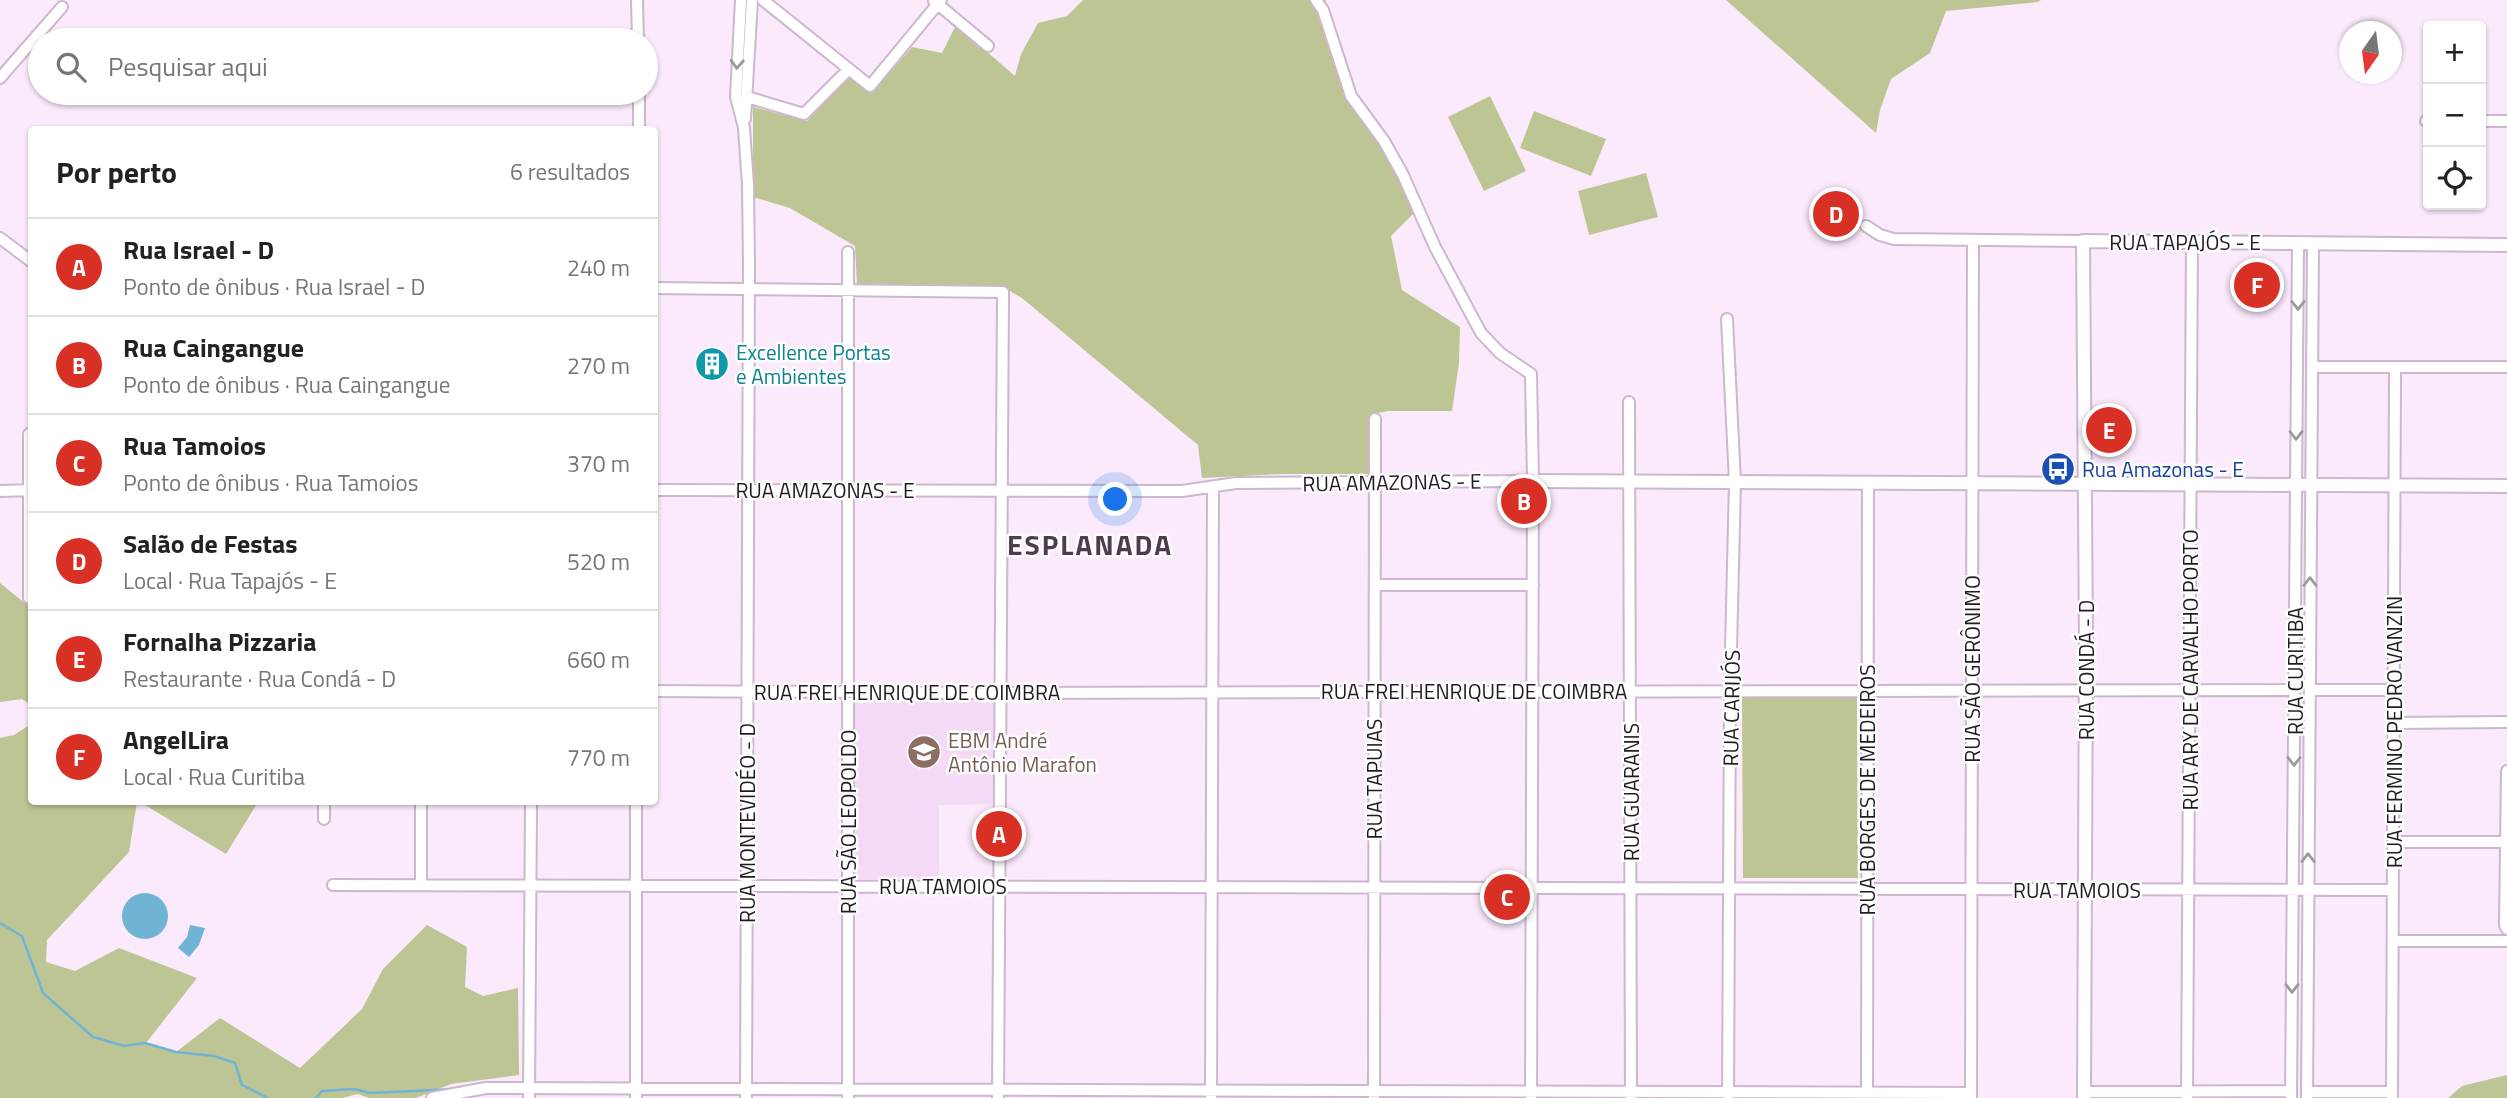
<!DOCTYPE html>
<html lang="pt">
<meta charset="utf-8">
<style>
:root{--surface:#fff;--page:#f6f6f6;--text:#222;--muted:#767676;--line:#e0e0e0;--accent:#d93025}
body{margin:0;font-family:"Titillium Web",sans-serif;background:var(--page);color:var(--text)}
.controls{position:absolute;right:21px;top:21px;display:grid;overflow:hidden;border-radius:7px;box-shadow:0 2px 5px #0004}
.controls button{width:63px;height:63px;display:grid;place-items:center;padding:0;border:0;border-bottom:2px solid var(--line);background:var(--surface);color:var(--text);font:35px sans-serif}
.compass{position:absolute;left:2339px;top:21px;width:63px;height:63px;border-radius:50%;background:var(--surface);box-shadow:0 2px 5px #0004;rotate:194deg}
.you{position:absolute;left:1116px;top:500px;width:24px;height:24px;margin:-18px;border:5px solid #fff;border-radius:50%;background:#1a73e8;box-shadow:0 0 0 10px #1a73e833}
.badge{display:grid;place-items:center;width:46px;height:46px;border-radius:50%;background:var(--accent);color:#fff;font-size:23px;font-weight:700}
.pin{position:absolute;translate:-50% -50%;border:4px solid #fff;box-shadow:0 2px 7px #0006}
.list{margin:0;padding:0;list-style:none}
h2{display:flex;justify-content:space-between;align-items:center;height:91px;margin:0;padding:0 28px;font-size:30px}
h2 small{font-size:23px;font-weight:400;color:var(--muted)}
.list li{display:grid;grid-template-columns:46px 1fr auto;gap:21px;align-items:center;box-sizing:border-box;height:98px;padding:0 28px;border-top:2px solid var(--line)}
.list b{display:block;font-size:26px;white-space:nowrap}
.list p{margin:0;font-size:23px;white-space:nowrap;color:var(--muted)}
.list em{font-size:23px;font-style:normal;color:var(--muted)}
.icon{flex:none;width:38px;height:38px;fill:none;stroke:currentColor;stroke-width:2;stroke-linecap:round;stroke-linejoin:round}
.map{position:relative;flex:none;width:2507px;height:1098px;overflow:hidden}
.search{position:absolute;background:var(--surface);box-shadow:0 2px 5px #0004;left:28px;top:28px;width:630px;height:77px;display:flex;align-items:center;gap:18px;box-sizing:border-box;padding:0 24px;border-radius:38px;color:var(--muted);font-size:26px}
.panel{position:absolute;background:var(--surface);box-shadow:0 2px 5px #0004;left:28px;top:126px;width:630px;height:679px;border-radius:7px}
.map>svg:first-child{display:block}
.built{fill:#f5daf7}
.green{fill:#bdc594}
.water{fill:#6fb4d5}
.lines{fill:none;stroke-linecap:round;stroke-linejoin:round}
.stream{stroke:#6fb4d5;stroke-width:2.5}
.minor-casing{stroke:#ccb7ce;stroke-width:14}
.tertiary-casing{stroke:#ccb7ce;stroke-width:16}
.minor{stroke:#fff;stroke-width:10}
.tertiary{stroke:#fff;stroke-width:12}
.oneway{stroke:#9c989c}
.labels{text-anchor:middle;dominant-baseline:central;stroke-width:5;stroke-linejoin:round;paint-order:stroke}
.street-label{font-size:21px;fill:#221a22;stroke:#fdfdfd}
.culture-label{font-size:21px;fill:#0d838f;stroke:#fdfdfd;text-anchor:start}
.transit-label{font-size:21px;fill:#164399;stroke:#fdfdfd;text-anchor:start}
.education-label{font-size:21px;fill:#785e54;stroke:#fdfdfd;text-anchor:start}
.district-label{font-size:28px;font-weight:bold;letter-spacing:2px;fill:#4d3b4e;stroke:#fdfdfd}
</style>
<div class="map">
<svg width="2507" height="1098" viewBox="0 0 2507 1098">
<rect width="100%" height="100%" fill="#fbeafc"/>
<path class="built" d="M 993,698 L 994,804 L 939,805 L 939,878 L 855,879 L 854,699 Z"/>
<path class="green" d="M 1083,0 L 1326,0 L 1323,10 L 1351,96 L 1384,141 L 1417,210 L 1391,236 L 1402,290 L 1460,327 L 1459,363 L 1452,411 L 1389,411 L 1371,414 L 1369,427 L 1368,474 L 1282,474 L 1202,478 L 1198,445 L 1022,298 L 1003,287 L 857,285 L 855,246 L 790,208 L 753,197 L 753,107 L 807,121 L 850,76 L 872,93 L 912,47 L 942,53 L 956,25 L 1015,76 L 1021,54 L 1038,23 L 1067,16 Z
M 1726,0 L 2041,0 L 2038,2 L 1946,11 L 1930,53 L 1891,79 L 1880,110 L 1876,133 Z
M 1490,96 L 1526,171 L 1484,191 L 1448,117 Z
M 1534,111 L 1606,139 L 1591,176 L 1520,148 Z
M 1646,173 L 1658,217 L 1589,235 L 1578,191 Z
M 0,583 L 31,608 L 31,705 L 22,699 L 0,702 Z
M 1857,697 L 1858,878 L 1743,878 L 1742,698 Z
M 31,724 L 32,802 L 137,802 L 129,852 L 47,940 L 46,962 L 75,971 L 119,948 L 197,978 L 146,1043 L 176,1052 L 220,1018 L 300,1068 L 362,1009 L 383,969 L 427,925 L 467,947 L 465,987 L 483,996 L 518,988 L 519,1075 L 451,1084 L 416,1098 L 369,1098 L 358,1094 L 342,1098 L 0,1098 L 0,738 L 14,735 Z
M 140,802 L 258,802 L 226,854 Z
M 2507,1075 L 2507,1098 L 2448,1098 L 2462,1086 Z"/>
<path class="water" d="M122 916a23 23 0 1 1 46 0a23 23 0 1 1-46 0Z
M 190,925 L 205,928 L 199,945 L 189,957 L 178,948 L 187,937 Z"/>
<g class="lines">
<path class="stream" d="M 0,923 L 22,936 L 43,993 L 93,1037 L 124,1046 L 145,1043 L 176,1052 L 214,1056 L 235,1063 L 242,1085 L 268,1098
M 508,1093 L 518,1094
M 316,1098 L 322,1091 L 354,1089 L 370,1093 L 456,1089"/>
<g class="minor-casing">
<path id="minor" d="M 637,0 L 638,40
M 741,0 L 736,97 L 744,128 L 748,185 L 749,264 L 746,1098
M 763,0 L 870,86 L 941,0
M 1316,0 L 1323,10 L 1351,96 L 1384,141 L 1403,175 L 1435,247 L 1481,333 L 1500,353 L 1531,374 L 1533,481 L 1531,1098
M 934,1 L 988,46
M 0,78 L 62,7
M 639,93 L 639,130
M 747,97 L 804,114 L 849,69
M 745,119 L 752,0
M 2426,121 L 2428,121
M 2481,121 L 2507,121
M 1866,226 L 1880,235 L 1894,239 L 2083,241
M 0,238 L 32,262
M 654,288 L 1003,292 L 998,1098
M 1727,319 L 1735,482 L 1730,691 L 1728,1098
M 2312,367 L 2507,367
M 1629,402 L 1631,1098
M 654,490 L 1182,491 L 1236,483 L 1533,481
M 0,491 L 32,490
M 1375,585 L 1533,585
M 29,598 L 29,434
M 2310,690 L 2394,690
M 654,691 L 1000,693 L 2294,690
M 2394,723 L 2507,722
M 2507,771 L 2505,925 L 2507,929
M 324,819 L 324,802
M 2393,842 L 2507,842
M 333,885 L 2393,890
M 421,885 L 421,802
M 2393,941 L 2507,941
M 2084,1092 L 2291,1091
M 2307,1092 L 2392,1092
M 1211,1096 L 1213,487
M 432,1098 L 486,1088 L 1971,1093
M 529,1098 L 531,802
M 636,1098 L 636,802
M 848,1098 L 848,252
M 1374,1098 L 1375,419
M 1867,1098 L 1868,483
M 1971,1098 L 1973,240
M 2187,1098 L 2192,242
M 2291,1098 L 2298,243
M 2307,1098 L 2313,243
M 2392,1098 L 2395,367"/>
</g>
<g class="tertiary-casing">
<path id="tertiary" d="M 1533,481 L 2507,486
M 2084,1098 L 2086,642 L 2083,241 L 2507,245"/>
</g>
<use href="#minor" class="minor"/>
<use href="#tertiary" class="tertiary"/>
</g>
<defs><path id="oneway-chevron" d="M-2-3.5L2.5 0L-2 3.5" fill="none" stroke-width="1.6" stroke-linecap="round" stroke-linejoin="round" transform="scale(1.75)"/></defs>
<g class="oneway">
<use href="#oneway-chevron" transform="translate(737 64) rotate(93)"/>
<use href="#oneway-chevron" transform="translate(2298 305) rotate(90)"/>
<use href="#oneway-chevron" transform="translate(2296 435) rotate(90)"/>
<use href="#oneway-chevron" transform="translate(2310 582) rotate(-90)"/>
<use href="#oneway-chevron" transform="translate(2294 761) rotate(90)"/>
<use href="#oneway-chevron" transform="translate(2308 858) rotate(-90)"/>
<use href="#oneway-chevron" transform="translate(2292 988) rotate(90)"/>
</g>
<defs>
<g id="building-disc" transform="scale(1.75)"><circle r="9.5" fill="#0f9aa8" stroke="#fdfdfd"/><path d="M-4-6H4V6H1V3H-1V6H-4ZM-2.5-4.3h1.7v1.8h-1.7ZM.8-4.3h1.7v1.8H.8ZM-2.5-1h1.7V.8h-1.7ZM.8-1h1.7V.8H.8Z" fill="#fff"/></g>
<g id="bus-disc" transform="scale(1.75)"><circle r="9.5" fill="#1a4fb4" stroke="#fdfdfd"/><path d="M-5-6H5V4H4V6H2V4H-2V6H-4V4H-5ZM-3.5-4V0h7V-4ZM-3.5 1.2v1.5H-2V1.2ZM2 1.2v1.5H3.5V1.2Z" fill="#fff"/></g>
<g id="school-disc" transform="scale(1.75)"><circle r="9.5" fill="#8d6e63" stroke="#fdfdfd"/><path d="M0-5L7-2L0 1L-7-2ZM-4 1L0 2.5L4 1V4Q0 6-4 4Z" fill="#fff"/></g>
</defs>
<g fill-rule="evenodd">
<use href="#building-disc" x="712" y="364"/>
<use href="#bus-disc" x="2058" y="469"/>
<use href="#school-disc" x="924" y="752"/>
</g>
<g class="labels">
<g class="street-label">
<text x="2185" y="242">RUA TAPAJÓS - E</text>
<text transform="translate(1392 482) rotate(-1)">RUA AMAZONAS - E</text>
<text x="825" y="490">RUA AMAZONAS - E</text>
<text transform="translate(1972 669) rotate(-90)">RUA SÃO GERÔNIMO</text>
<text transform="translate(2086 670) rotate(-90)">RUA CONDÁ - D</text>
<text transform="translate(2190 670) rotate(-90)">RUA ARY DE CARVALHO PORTO</text>
<text transform="translate(2295 671) rotate(-90)">RUA CURITIBA</text>
<text x="1474" y="691">RUA FREI HENRIQUE DE COIMBRA</text>
<text x="907" y="692">RUA FREI HENRIQUE DE COIMBRA</text>
<text transform="translate(1731 708) rotate(-89)">RUA CARIJÓS</text>
<text transform="translate(2394 732) rotate(-90)">RUA FERMINO PEDRO VANZIN</text>
<text transform="translate(1374 779) rotate(-90)">RUA TAPUIAS</text>
<text transform="translate(1867 790) rotate(-90)">RUA BORGES DE MEDEIROS</text>
<text transform="translate(1631 792) rotate(-90)">RUA GUARANIS</text>
<text transform="translate(848 822) rotate(-90)">RUA SÃO LEOPOLDO</text>
<text transform="translate(747 823) rotate(-90)">RUA MONTEVIDÉO - D</text>
<text x="943" y="886">RUA TAMOIOS</text>
<text x="2077" y="890">RUA TAMOIOS</text>
</g>
<g class="culture-label">
<text x="736" y="352">Excellence Portas<tspan x="736" dy="24">e Ambientes</tspan></text>
</g>
<g class="transit-label">
<text x="2082" y="469">Rua Amazonas - E</text>
</g>
<g class="education-label">
<text x="948" y="740">EBM André<tspan x="948" dy="24">Antônio Marafon</tspan></text>
</g>
<g class="district-label">
<text x="1090" y="544">ESPLANADA</text>
</g>
</g>
</svg>
<div class="controls">
<button>+</button>
<button>−</button>
<button><svg class="icon" aria-label="locate" viewBox="0 0 24 24"><circle cx="12" cy="12" r="6"/><path d="M12 2v4M12 18v4M2 12h4M18 12h4"/></svg></button>
</div>
<svg class="compass" viewBox="-18 -18 36 36"><path d="M0-13l5 13h-10z" fill="#e53935"/><path d="M0 13l5-13h-10z" fill="#767676"/></svg>
<div class="you"></div>
<div class="pin badge" style="left:999px;top:834px">A</div>
<div class="pin badge" style="left:1524px;top:501px">B</div>
<div class="pin badge" style="left:1507px;top:897px">C</div>
<div class="pin badge" style="left:1836px;top:214px">D</div>
<div class="pin badge" style="left:2109px;top:430px">E</div>
<div class="pin badge" style="left:2257px;top:285px">F</div>
<div class="search"><svg class="icon" aria-label="search" viewBox="0 0 24 24"><circle cx="10" cy="10" r="6"/><path d="M15 15l6 6"/></svg>Pesquisar aqui</div>
<section class="panel">
<h2>Por perto<small>6 resultados</small></h2>
<ul class="list">
<li><span class="badge">A</span><div><b>Rua Israel - D</b><p>Ponto de ônibus · Rua Israel - D</p></div><em>240 m</em></li>
<li><span class="badge">B</span><div><b>Rua Caingangue</b><p>Ponto de ônibus · Rua Caingangue</p></div><em>270 m</em></li>
<li><span class="badge">C</span><div><b>Rua Tamoios</b><p>Ponto de ônibus · Rua Tamoios</p></div><em>370 m</em></li>
<li><span class="badge">D</span><div><b>Salão de Festas</b><p>Local · Rua Tapajós - E</p></div><em>520 m</em></li>
<li><span class="badge">E</span><div><b>Fornalha Pizzaria</b><p>Restaurante · Rua Condá - D</p></div><em>660 m</em></li>
<li><span class="badge">F</span><div><b>AngelLira</b><p>Local · Rua Curitiba</p></div><em>770 m</em></li>
</ul>
</section>
</div>
